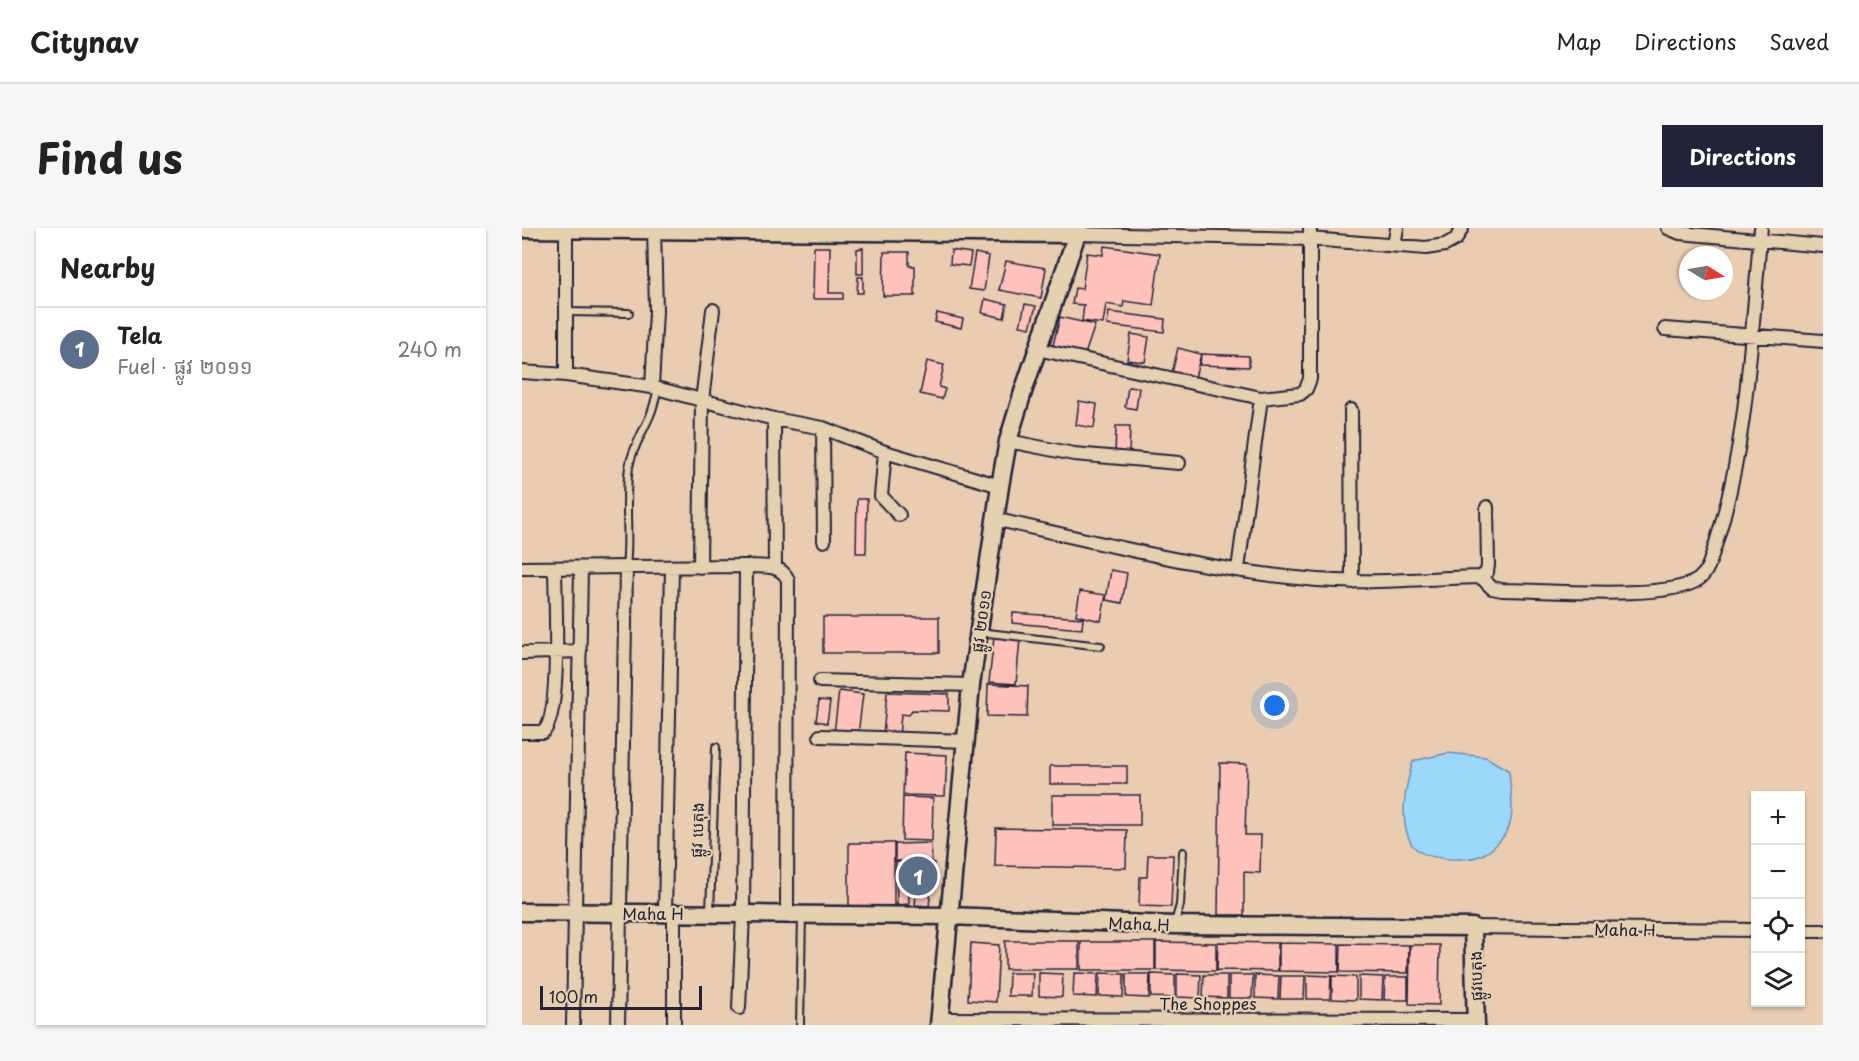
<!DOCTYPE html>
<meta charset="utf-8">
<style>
:root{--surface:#fff;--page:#f6f6f6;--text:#222;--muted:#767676;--line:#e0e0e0;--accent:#22223b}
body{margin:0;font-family:"Playpen Sans","Noto Sans Khmer",sans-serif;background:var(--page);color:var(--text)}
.controls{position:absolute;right:18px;bottom:18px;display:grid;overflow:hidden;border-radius:0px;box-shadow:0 2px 4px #0004}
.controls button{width:54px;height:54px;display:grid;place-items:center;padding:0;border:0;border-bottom:2px solid var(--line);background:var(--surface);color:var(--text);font:30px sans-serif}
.compass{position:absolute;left:1157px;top:18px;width:54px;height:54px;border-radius:50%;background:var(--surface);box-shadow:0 2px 4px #0004;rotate:101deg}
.scale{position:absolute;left:18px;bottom:15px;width:162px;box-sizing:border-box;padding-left:6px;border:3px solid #22223b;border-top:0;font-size:16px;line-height:21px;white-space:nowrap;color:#22223b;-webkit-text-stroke:4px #e5d0af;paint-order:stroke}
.you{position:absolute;left:753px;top:478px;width:21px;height:21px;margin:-15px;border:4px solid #fff;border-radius:50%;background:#1a73e8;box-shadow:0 0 0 9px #1a73e833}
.badge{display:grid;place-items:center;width:39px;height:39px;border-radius:50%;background:var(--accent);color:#fff;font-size:20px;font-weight:700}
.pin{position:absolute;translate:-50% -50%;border:3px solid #fff;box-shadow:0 2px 6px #0006}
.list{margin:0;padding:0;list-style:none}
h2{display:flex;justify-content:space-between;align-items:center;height:78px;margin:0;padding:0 24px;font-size:26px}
h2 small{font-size:20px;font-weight:400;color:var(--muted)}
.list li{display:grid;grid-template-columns:39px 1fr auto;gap:18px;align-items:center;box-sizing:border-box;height:84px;padding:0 24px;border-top:2px solid var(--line)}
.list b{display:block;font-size:22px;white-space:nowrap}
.list p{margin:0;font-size:20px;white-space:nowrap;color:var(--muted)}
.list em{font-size:20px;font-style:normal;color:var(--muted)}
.icon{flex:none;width:33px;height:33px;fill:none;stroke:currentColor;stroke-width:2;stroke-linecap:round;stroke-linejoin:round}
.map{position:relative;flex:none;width:1301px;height:797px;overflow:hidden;border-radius:0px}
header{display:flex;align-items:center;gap:36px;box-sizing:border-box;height:84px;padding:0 30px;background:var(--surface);border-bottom:2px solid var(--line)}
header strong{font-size:28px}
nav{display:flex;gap:33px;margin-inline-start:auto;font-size:21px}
.intro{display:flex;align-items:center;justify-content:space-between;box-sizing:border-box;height:144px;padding:0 36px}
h1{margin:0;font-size:42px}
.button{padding:15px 27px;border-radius:0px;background:var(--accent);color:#fff;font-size:21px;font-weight:700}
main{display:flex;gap:36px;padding:0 36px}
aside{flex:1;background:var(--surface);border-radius:0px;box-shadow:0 2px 4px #0004}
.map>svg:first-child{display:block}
.water{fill:#9cd8fc;stroke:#6b8faf;stroke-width:1.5}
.building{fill:#fec2bb;stroke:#22223b;stroke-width:1.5}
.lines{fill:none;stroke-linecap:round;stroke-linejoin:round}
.lane-casing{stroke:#22223b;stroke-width:10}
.street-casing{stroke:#22223b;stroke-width:16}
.secondary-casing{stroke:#22223b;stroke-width:21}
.lane{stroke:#e5d0af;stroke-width:6}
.street{stroke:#e5d0af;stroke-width:12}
.secondary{stroke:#e5d0af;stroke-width:16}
.labels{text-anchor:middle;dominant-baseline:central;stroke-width:4.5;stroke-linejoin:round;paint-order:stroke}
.street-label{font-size:16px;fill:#22223b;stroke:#e5d0af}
</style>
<header>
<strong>Citynav</strong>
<nav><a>Map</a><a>Directions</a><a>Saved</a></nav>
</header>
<div class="intro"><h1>Find us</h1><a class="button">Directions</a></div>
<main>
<aside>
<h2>Nearby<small></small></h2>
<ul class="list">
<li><span class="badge" style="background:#5c6f8a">1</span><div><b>Tela</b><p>Fuel · ផ្លូវ ២០១១</p></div><em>240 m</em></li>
</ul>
</aside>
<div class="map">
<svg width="1301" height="797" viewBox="0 0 1301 797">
<rect width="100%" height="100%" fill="#eacdb1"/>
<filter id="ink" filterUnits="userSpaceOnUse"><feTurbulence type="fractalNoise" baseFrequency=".0167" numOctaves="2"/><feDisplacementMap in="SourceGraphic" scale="12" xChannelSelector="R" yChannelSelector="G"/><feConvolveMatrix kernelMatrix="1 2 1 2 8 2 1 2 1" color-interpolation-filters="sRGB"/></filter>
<g filter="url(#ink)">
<path class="water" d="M 926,525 L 964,529 L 987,543 C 988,560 993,582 987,599 C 983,608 972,621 962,626 C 946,635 899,633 889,615 C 876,591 884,557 891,533 Z"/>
<path class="building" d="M 582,18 L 638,26 L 631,77 L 602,73 L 601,79 L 584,76 L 581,96 L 560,93 L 562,77 L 550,76 L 553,60 L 560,61 L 565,25 L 581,27 Z
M 292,19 L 308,19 L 307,65 L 321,65 L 321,71 L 291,71 Z
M 341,20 L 341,46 L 335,46 L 335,21 Z
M 429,22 L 449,25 L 447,38 L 428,36 Z
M 362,24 L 387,24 L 387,38 L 393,38 L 393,68 L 361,68 Z
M 453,25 L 467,28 L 462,63 L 447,61 Z
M 484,33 L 524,40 L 519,70 L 477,62 Z
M 336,49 L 341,49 L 341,65 L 335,65 Z
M 463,71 L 485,76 L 482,90 L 460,85 Z
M 503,76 L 514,78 L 508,100 L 498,98 Z
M 587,84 L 643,91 L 642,104 L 585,97 Z
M 415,85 L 441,91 L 439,100 L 413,94 Z
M 538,89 L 573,97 L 562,129 L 530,121 Z
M 609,106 L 627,109 L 623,134 L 605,132 Z
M 656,120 L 679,126 L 672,154 L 649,149 Z
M 679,126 L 727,128 L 727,139 L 678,137 Z
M 405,133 L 422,137 L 417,159 L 423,161 L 420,171 L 398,166 Z
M 606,159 L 617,160 L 614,181 L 603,179 Z
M 557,173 L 575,176 L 572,200 L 554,197 Z
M 594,198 L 608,198 L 607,227 L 593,227 Z
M 335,271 L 345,271 L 344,325 L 334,325 Z
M 589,342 L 605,345 L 600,375 L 584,372 Z
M 558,363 L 584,367 L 579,393 L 554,387 Z
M 491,385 L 561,390 L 560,401 L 490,395 Z
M 301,389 L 417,389 L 417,425 L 301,425 Z
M 472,409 L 498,411 L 494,456 L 467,454 Z
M 466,456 L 506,458 L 505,489 L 465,488 Z
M 317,463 L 341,466 L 336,507 L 312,505 Z
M 365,464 L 427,466 L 427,483 L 390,482 L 387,487 L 379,486 L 377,509 L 361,508 Z
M 297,472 L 308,473 L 305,495 L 294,493 Z
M 383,525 L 425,527 L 423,568 L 381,567 Z
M 698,535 L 725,536 L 723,607 L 739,607 L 738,645 L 722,644 L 722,687 L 696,687 Z
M 528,538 L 605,538 L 605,556 L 528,556 Z
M 530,567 L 618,567 L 618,597 L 530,597 Z
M 381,569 L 411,570 L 410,613 L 380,612 Z
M 474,600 L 605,602 L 604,640 L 473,638 Z
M 327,615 L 372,615 L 372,679 L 327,679 Z
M 409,615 L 410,633 L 373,633 L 373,616 Z
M 626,627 L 651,627 L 649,679 L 617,678 L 618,649 L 625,649 Z
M 398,633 L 412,635 L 407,678 L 393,677 Z
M 374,634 L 386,634 L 387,676 L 375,677 Z
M 483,713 L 557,713 L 557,741 L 483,741 Z
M 559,714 L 633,714 L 633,742 L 559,742 Z
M 634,714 L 694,715 L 694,743 L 634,742 Z
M 696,714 L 756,715 L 756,743 L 695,742 Z
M 449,715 L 477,717 L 474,774 L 446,772 Z
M 757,715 L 817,716 L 817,744 L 757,743 Z
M 819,716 L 887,717 L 886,745 L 818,744 Z
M 888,717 L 918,717 L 917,777 L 887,776 Z
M 487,745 L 511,745 L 510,768 L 486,768 Z
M 517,745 L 541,746 L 540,769 L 517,768 Z
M 552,745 L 576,746 L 575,769 L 551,768 Z
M 578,745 L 602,746 L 601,769 L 577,768 Z
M 604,746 L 628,746 L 627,770 L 604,769 Z
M 629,746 L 653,747 L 653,770 L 629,769 Z
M 655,746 L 679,747 L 678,770 L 655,769 Z
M 682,747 L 705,747 L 705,770 L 681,769 Z
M 707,747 L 731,747 L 730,770 L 707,770 Z
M 733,747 L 757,748 L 756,771 L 733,770 Z
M 785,747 L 809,748 L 808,771 L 785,771 Z
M 759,748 L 783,748 L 782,771 L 758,771 Z
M 810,748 L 834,749 L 834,772 L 810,771 Z
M 837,748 L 861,749 L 860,772 L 837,771 Z
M 863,749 L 886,749 L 886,772 L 862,772 Z"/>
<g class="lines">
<g class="lane-casing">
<path id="lane" d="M 44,84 L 107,85
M 104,340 C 108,306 102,272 107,239 C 110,221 119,208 126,192 C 131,183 133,171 136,161
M 457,404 L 579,418
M 188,684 L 194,519
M 653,694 L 658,677 L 661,624
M 278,797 L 280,687"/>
</g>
<g class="street-casing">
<path id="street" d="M 1146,0 L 1158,5 L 1301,18
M 555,6 L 788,11 L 904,20 L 923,17 L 934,11 L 940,0
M 872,17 L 875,0
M 1143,101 L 1301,113
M 515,121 L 739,170 L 778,166 L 784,161 L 788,151 L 788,0
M 0,144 L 44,147 L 130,159 L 252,191 L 301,200 L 363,224 L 478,258
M 44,147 L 44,2
M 130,159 L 134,83 L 132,0
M 829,182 L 830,354
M 252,191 L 253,339
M 301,200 L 302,313
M 486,213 L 552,226 L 657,235
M 363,224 L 359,268 L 377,287
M 472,291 C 579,315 686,343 795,352 C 850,356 904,350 959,349 L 965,344 L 966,337 L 965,279
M 178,339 L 180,173 L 191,82
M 0,340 L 224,338 C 240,339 259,335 266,352 L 265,686
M 716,341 L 739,170
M 959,349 L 970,360 L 980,362 C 1021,362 1148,373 1177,351 C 1187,343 1189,329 1193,318 C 1226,216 1229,106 1239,0
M 0,425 L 58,423
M 298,453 L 449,457
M 0,504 L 21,504 C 40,490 33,368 33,340
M 298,508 L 444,513
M 143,685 L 150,339
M 152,685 L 152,797
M 951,699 L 1234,702
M 1278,703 L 1301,703
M 217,780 L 221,686 L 224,338
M 418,791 L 954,792
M 51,797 L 59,341
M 96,797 L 104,340"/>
</g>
<g class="secondary-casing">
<path id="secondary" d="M 0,1 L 555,6
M 0,684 L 428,688 L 652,697 L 951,699 L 954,797
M 417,797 L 449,457 L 478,258 L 486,213 L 501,164 L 557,0"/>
</g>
<use href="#lane" class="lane"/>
<use href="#street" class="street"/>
<use href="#secondary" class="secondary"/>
</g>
</g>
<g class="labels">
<g class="street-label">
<text transform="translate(458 393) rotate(-82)">ផ្លូវ ២០១១</text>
<text transform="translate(174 602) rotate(-88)">ផ្លូវ បេតុង</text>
<text x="131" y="685">Maha H</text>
<text transform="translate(617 695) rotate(2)">Maha H</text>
<text transform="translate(1103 701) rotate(1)">Maha H</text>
<text transform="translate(953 748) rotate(-91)">ផ្លូវបេតុង</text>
<text x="686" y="775">The Shoppes</text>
</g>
</g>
</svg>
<div class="controls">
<button>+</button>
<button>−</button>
<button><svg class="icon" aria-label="locate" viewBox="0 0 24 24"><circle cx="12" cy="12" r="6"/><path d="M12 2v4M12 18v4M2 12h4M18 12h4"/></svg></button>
<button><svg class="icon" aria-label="layers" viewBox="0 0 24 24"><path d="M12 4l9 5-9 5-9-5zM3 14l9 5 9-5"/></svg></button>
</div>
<svg class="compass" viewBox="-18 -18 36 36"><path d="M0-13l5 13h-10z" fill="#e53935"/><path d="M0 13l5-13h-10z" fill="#767676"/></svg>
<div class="scale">100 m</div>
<div class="you"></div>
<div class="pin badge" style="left:396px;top:648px;background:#5c6f8a">1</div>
</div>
</main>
